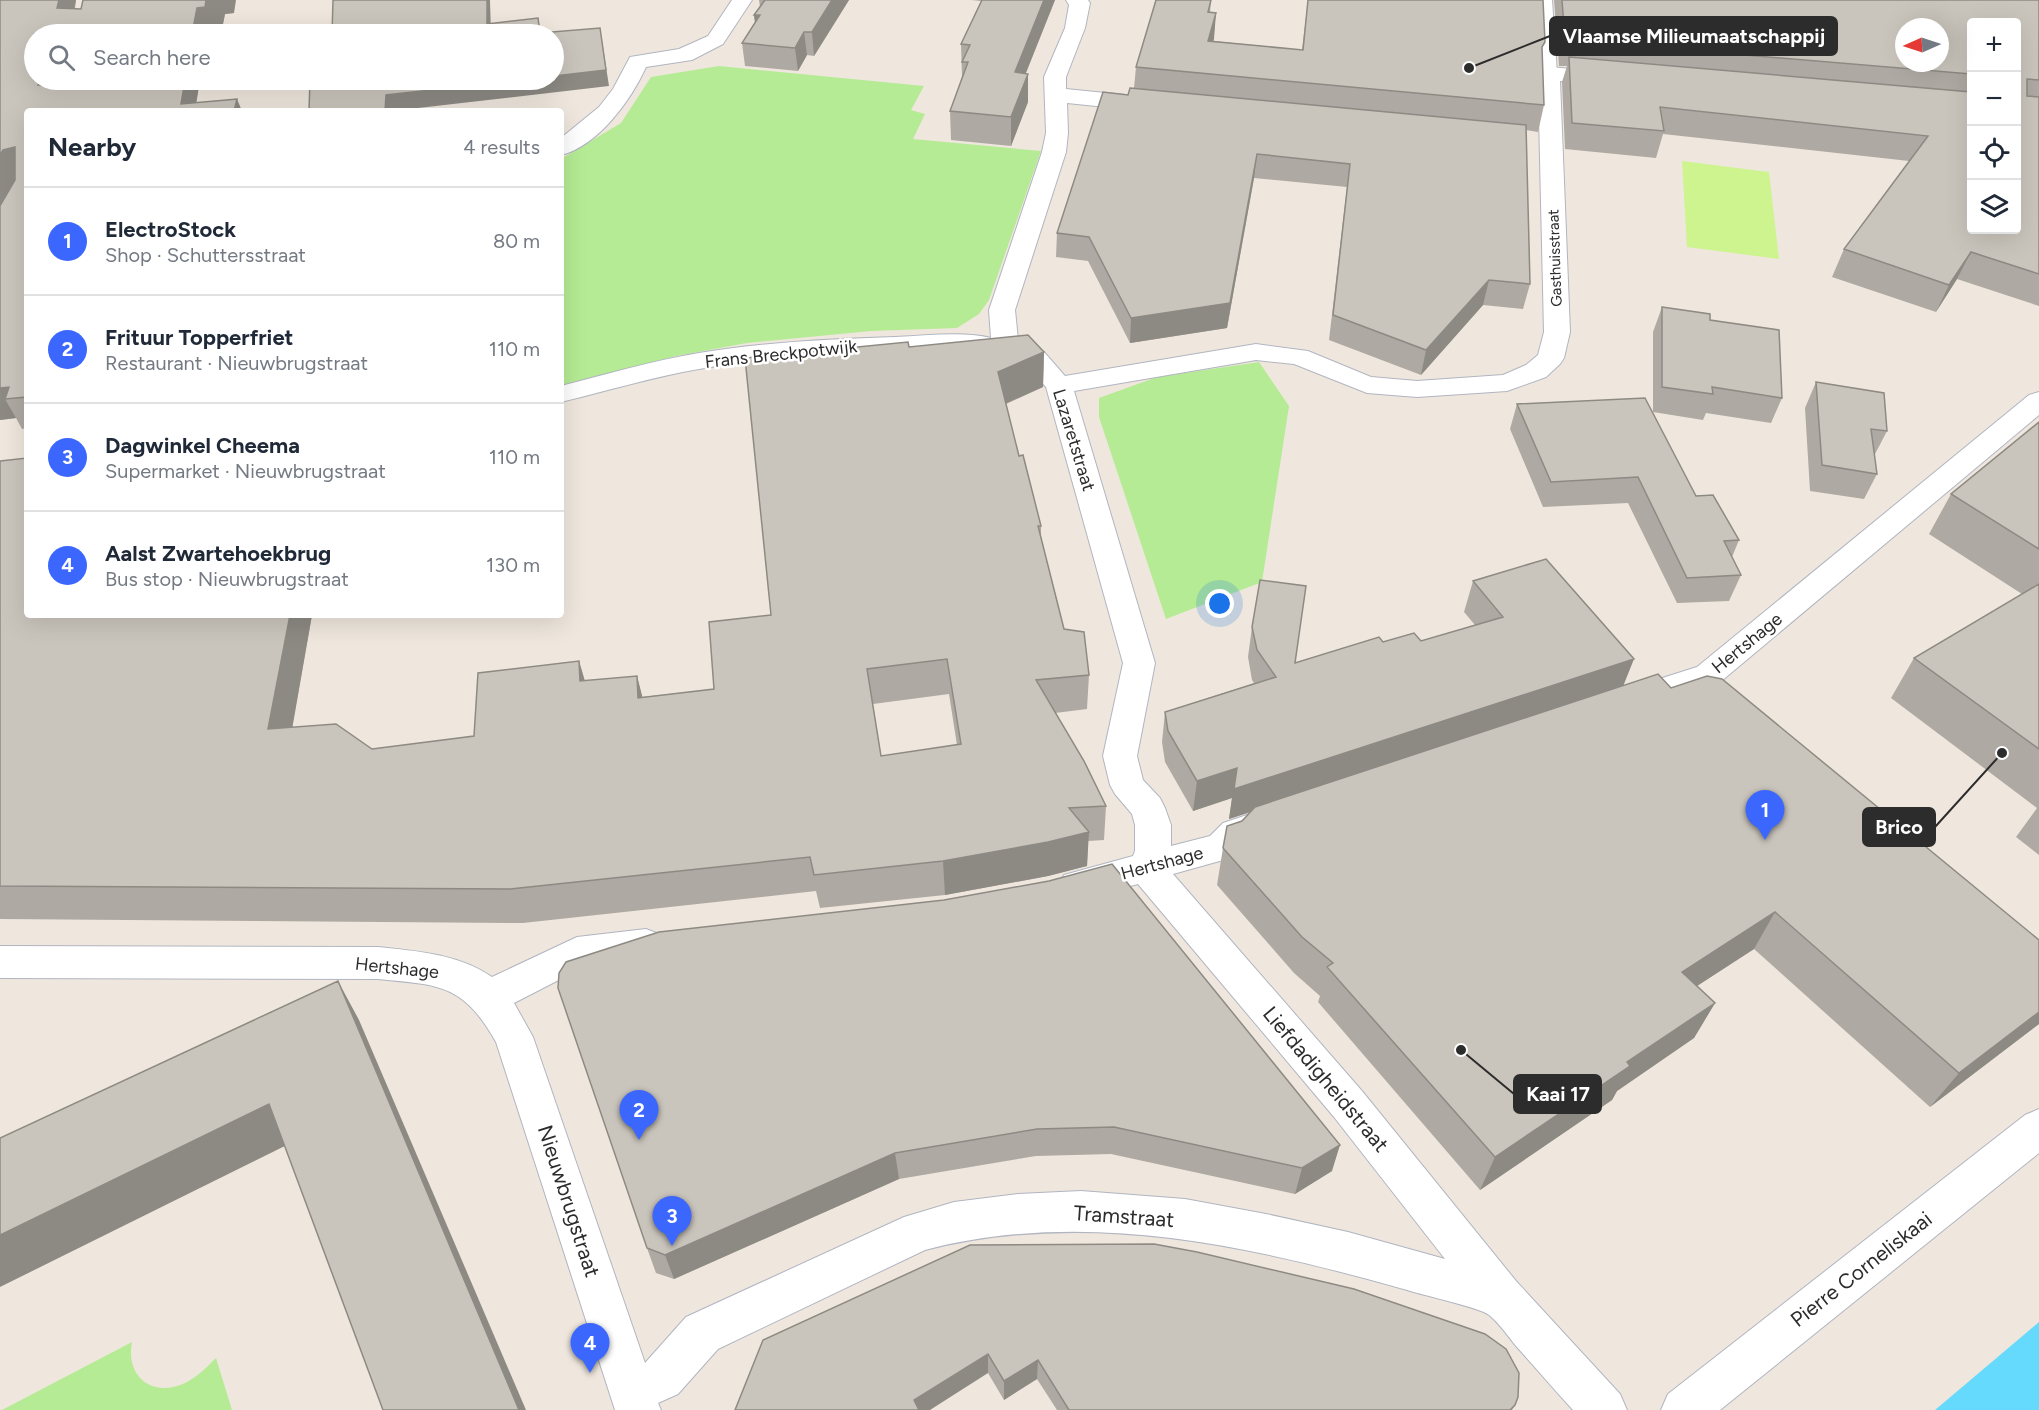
<!DOCTYPE html>
<meta charset="utf-8">
<style>
:root{--surface:#fff;--page:#f2f2f3;--text:#1f2937;--muted:#747a83;--line:#e0e1e3;--accent:#3b67ff}
body{margin:0;font-family:Figtree,sans-serif;background:var(--page);color:var(--text)}
.controls{position:absolute;right:18px;top:18px;display:grid;overflow:hidden;border-radius:6px;box-shadow:0 6px 24px #0002}
.controls button{width:54px;height:54px;display:grid;place-items:center;padding:0;border:0;border-bottom:2px solid var(--line);background:var(--surface);color:var(--text);font:30px sans-serif}
.compass{position:absolute;left:1895px;top:18px;width:54px;height:54px;border-radius:50%;background:var(--surface);box-shadow:0 6px 24px #0002;rotate:267deg}
.you{position:absolute;left:1220px;top:604px;width:21px;height:21px;margin:-15px;border:4px solid #fff;border-radius:50%;background:#1a73e8;box-shadow:0 0 0 9px #1a73e833}
.badge{display:grid;place-items:center;width:39px;height:39px;border-radius:50%;background:var(--accent);color:#fff;font-size:20px;font-weight:700}
.pin{position:absolute;translate:-50% -50px;filter:drop-shadow(0 2px 3px #0008)}
.pin::after{content:'';position:absolute;top:32px;width:21px;height:18px;background:inherit;clip-path:polygon(0 0,100% 0,50% 100%)}
.list{margin:0;padding:0;list-style:none}
h2{display:flex;justify-content:space-between;align-items:center;height:78px;margin:0;padding:0 24px;font-size:26px}
h2 small{font-size:20px;font-weight:400;color:var(--muted)}
.list li{display:grid;grid-template-columns:39px 1fr auto;gap:18px;align-items:center;box-sizing:border-box;height:108px;padding:0 24px;border-top:2px solid var(--line)}
.list b{display:block;font-size:22px;white-space:nowrap}
.list p{margin:0;font-size:20px;white-space:nowrap;color:var(--muted)}
.list em{font-size:20px;font-style:normal;color:var(--muted)}
.icon{flex:none;width:33px;height:33px;fill:none;stroke:currentColor;stroke-width:2;stroke-linecap:round;stroke-linejoin:round}
.map{position:relative;flex:none;width:2039px;height:1410px;overflow:hidden}
.search{position:absolute;background:var(--surface);box-shadow:0 6px 24px #0002;left:24px;top:24px;width:540px;height:66px;display:flex;align-items:center;gap:15px;box-sizing:border-box;padding:0 21px;border-radius:33px;color:var(--muted);font-size:22px}
.panel{position:absolute;background:var(--surface);box-shadow:0 6px 24px #0002;left:24px;top:108px;width:540px;height:510px;border-radius:6px}
.map>svg:first-child{display:block}
.green{fill:#b5eb94}
.pitch{fill:#cdf48f}
.water{fill:#66dafc}
.lines{fill:none;stroke-linecap:round;stroke-linejoin:round}
.lane-casing{stroke:#b1b5c1;stroke-width:2}
.street-casing{stroke:#b1b5c1;stroke-width:2}
.lane{fill:#fff;fill-rule:evenodd}
.street{fill:#fff;fill-rule:evenodd}
.wall{fill:#aea9a2;fill-rule:evenodd}
.shaded-wall{fill:#8d8a84}
.building{fill:#cac5bc;stroke:#8d8a84;stroke-width:1.5;fill-rule:evenodd}
.labels{text-anchor:middle;dominant-baseline:central;stroke-width:5;stroke-linejoin:round;paint-order:stroke}
.far-street-label{font-size:15px;fill:#2c2c2c;stroke:#fff}
.street-label{font-size:18px;fill:#2c2c2c;stroke:#fff}
.near-street-label{font-size:21px;fill:#2c2c2c;stroke:#fff}
.leader{fill:none;stroke:#2c2c2c;stroke-width:2}
.callout-dot{fill:#2c2c2c;stroke:#fff;stroke-width:2}
.callout{fill:#2c2c2c;stroke:#2c2c2c;stroke-width:2}
.callout-label{font-size:20px;text-anchor:middle;font-weight:bold;fill:#fff}
</style>
<div class="map">
<svg width="2039" height="1410" viewBox="0 0 2039 1410">
<rect width="100%" height="100%" fill="#efe7dd"/>
<path class="green" d="M 719,66 L 924,86 L 911,110 L 925,114 L 913,139 L 1041,151 L 989,300 L 979,314 L 957,328 L 871,331 L 747,343 L 676,356 L 561,387 L 561,159 L 621,123 L 651,77 Z
M 1259,362 L 1289,406 L 1262,582 L 1166,619 L 1099,417 L 1099,398 L 1157,377 Z
M 132,1342 C 125,1378 154,1399 187,1382 C 198,1376 207,1367 216,1358 L 232,1410 L 2,1410 Z"/>
<path class="pitch" d="M 1682,161 L 1769,172 L 1779,259 L 1687,247 Z"/>
<path class="water" d="M 2039,1322 L 2039,1410 L 1935,1410 Z"/>
<g class="lines">
<g class="lane-casing">
<path id="lane" d="M 1538,0 L 1552,0 L 1557,73 L 1549,78 L 1541,73 Z"/>
</g>
<g class="street-casing">
<path id="street" d="M 732,0 L 752,0 L 723,44 L 692,60 L 646,67 C 631,100 598,146 561,155 L 561,138 L 599,107 L 613,89 L 630,57 L 679,49 L 708,36 Z
M 1066,0 L 1088,0 L 1090,3 L 1085,28 L 1066,77 L 1066,89 L 1145,97 L 1153,99 L 1156,104 L 1153,109 L 1145,111 L 1067,103 L 1068,133 L 1066,152 L 1015,310 L 1018,340 L 1044,352 L 1065,376 L 1256,344 L 1308,351 L 1371,377 L 1417,381 L 1503,375 L 1526,365 L 1538,355 L 1544,332 L 1538,73 L 1541,68 L 1549,67 L 1609,72 L 1617,74 L 1620,79 L 1617,84 L 1609,86 L 1560,81 L 1570,332 L 1564,358 L 1560,364 L 1546,377 L 1507,391 L 1417,397 L 1367,393 L 1294,364 L 1256,360 L 1074,391 L 1155,663 L 1137,756 L 1143,780 L 1160,798 L 1165,808 L 1171,825 L 1171,846 L 1210,836 L 1223,823 L 1262,810 L 1274,814 L 1280,824 L 1274,834 L 1247,843 L 1234,857 L 1173,874 L 1362,1091 L 1516,1281 L 1620,1394 L 1627,1410 L 1573,1410 C 1554,1389 1535,1367 1516,1346 C 1508,1336 1499,1323 1489,1315 C 1481,1308 1422,1295 1407,1290 C 1252,1246 1085,1208 925,1250 L 718,1349 L 678,1394 L 658,1403 L 661,1410 L 615,1410 L 496,1042 C 463,984 440,985 378,979 L 0,978 L 0,946 L 378,947 C 417,951 459,954 492,977 L 577,937 L 646,929 L 659,934 L 665,945 L 659,956 L 646,961 L 582,968 L 514,1003 L 533,1037 L 645,1363 L 686,1317 L 904,1217 L 954,1202 L 1018,1194 L 1081,1191 L 1185,1199 L 1266,1214 L 1348,1232 L 1445,1259 L 1334,1117 L 1138,884 L 1077,900 L 1064,895 L 1059,885 L 1064,875 L 1133,856 L 1135,851 L 1135,825 L 1132,814 L 1115,794 L 1110,785 L 1103,756 L 1123,663 L 1046,387 L 1026,364 L 993,347 L 991,350 L 982,352 C 887,352 792,353 699,369 C 652,377 607,391 561,402 L 561,386 C 607,374 652,361 699,353 C 764,342 830,339 895,337 C 926,336 962,331 991,338 L 989,310 L 1042,152 L 1046,133 L 1044,77 L 1065,28 L 1069,5 Z
M 2039,392 L 2039,415 L 1719,683 L 1627,714 L 1615,711 L 1611,702 L 1615,693 L 1697,667 L 2029,395 Z
M 2039,1109 L 2039,1153 L 1720,1410 L 1661,1410 L 1668,1394 L 2025,1115 Z"/>
</g>
<use href="#lane" class="lane"/>
<use href="#street" class="street"/>
</g>
<path class="wall" d="M 0,0 L 76,0 L 75,9 L 234,13 L 225,14 L 223,24 L 217,24 L 215,34 L 34,34 L 34,80 L 58,80 L 57,85 L 200,80 L 196,103 L 242,111 L 27,111 L 27,428 L 22,429 L 16,418 L 0,420 Z
M 759,0 L 849,0 L 814,56 L 807,55 L 798,71 L 745,66 L 742,43 L 755,22 L 754,15 L 760,7 Z
M 971,0 L 1055,0 L 1026,73 L 1028,102 L 1011,146 L 951,140 L 950,111 L 962,77 L 961,44 L 981,1 Z
M 1211,0 L 1210,13 L 1216,13 L 1213,41 L 1302,50 L 1308,0 L 1543,0 L 1542,53 L 1544,105 L 1538,132 L 1526,130 L 1530,284 L 1523,309 L 1483,305 L 1421,375 L 1329,340 L 1347,187 L 1254,178 L 1227,328 L 1130,343 L 1088,261 L 1056,257 L 1057,233 L 1128,95 L 1134,88 L 1136,67 Z
M 1554,0 L 2039,0 L 2039,306 L 1957,279 L 1936,312 L 1832,277 L 1844,249 L 1909,161 L 1663,134 L 1656,158 L 1565,149 L 1562,82 L 1567,66 L 1559,66 ZM 1971,22 L 2016,22 L 1971,230 Z
M 1662,307 L 1710,320 L 1782,398 L 1771,423 L 1706,413 L 1703,420 L 1653,412 L 1653,332 Z
M 909,347 L 1044,352 L 1043,387 L 1006,404 L 1019,456 L 1041,526 L 1041,537 L 1064,629 L 1089,675 L 1087,709 L 1055,713 L 1106,806 L 1104,840 L 1088,841 L 1087,866 L 1048,876 L 945,895 L 820,908 L 816,891 L 523,923 L 0,919 L 0,461 L 27,615 L 312,615 L 292,727 L 372,749 L 474,736 L 579,661 L 585,681 L 637,676 L 642,697 L 714,689 L 771,615 ZM 949,694 L 957,745 L 881,756 L 873,704 Z
M 1816,382 L 1887,431 L 1874,456 L 1877,474 L 1864,499 L 1810,491 L 1805,408 Z
M 1517,404 L 1696,496 L 1739,540 L 1732,557 L 1741,575 L 1729,601 L 1677,603 L 1628,503 L 1543,507 L 1510,429 Z
M 2039,422 L 2039,855 L 2016,837 L 2037,808 L 1891,698 L 1914,658 L 2022,594 L 1929,534 L 1951,494 Z
M 1473,581 L 1624,685 L 1671,688 L 2039,1024 L 1930,1107 L 1754,949 L 1697,986 L 1715,1003 L 1694,1038 L 1617,1091 L 1612,1100 L 1480,1190 L 1318,1002 L 1320,996 L 1294,973 L 1217,885 L 1223,848 L 1242,821 L 1251,812 L 1229,819 L 1232,798 L 1193,811 L 1165,762 L 1162,742 L 1165,712 L 1254,683 L 1252,680 L 1248,657 L 1252,627 L 1295,663 L 1383,642 L 1421,641 L 1475,625 L 1464,612 Z
M 558,988 L 1332,1171 L 1295,1194 L 1111,1154 L 1036,1156 L 899,1179 L 674,1279 L 656,1273 L 647,1248 Z
M 970,1245 L 1515,1405 L 1512,1410 L 1057,1410 L 1037,1379 L 1004,1400 L 988,1373 Z"/>
<path class="shaded-wall" d="M 59,0 L 76,0 L 69,34 L 57,8 Z
M 206,0 L 236,0 L 234,13 L 225,14 L 223,24 L 217,24 L 215,34 L 192,34 L 197,8 Z
M 487,0 L 490,0 L 491,34 L 487,24 Z
M 832,0 L 849,0 L 814,56 L 812,32 Z
M 1044,0 L 1055,0 L 1015,100 L 1015,72 Z
M 1216,13 L 1214,39 L 1206,67 L 1208,41 Z
M 754,15 L 760,15 L 757,38 Z
M 600,28 L 609,86 L 392,111 L 385,111 L 386,95 L 524,80 L 554,80 L 554,76 Z
M 804,32 L 807,55 L 798,71 L 795,48 Z
M 1028,74 L 1028,102 L 1011,146 L 1011,117 Z
M 40,80 L 58,80 L 52,111 L 38,85 Z
M 185,80 L 200,80 L 195,111 L 181,104 Z
M 237,99 L 242,111 L 234,111 Z
M 15,147 L 27,172 L 0,207 L 0,155 L 3,150 Z
M 1257,154 L 1254,178 L 1227,328 L 1130,343 L 1131,318 Z
M 1971,252 L 1957,279 L 1936,312 L 1949,285 Z
M 1489,280 L 1483,305 L 1421,375 L 1426,350 Z
M 1044,352 L 1043,387 L 998,407 L 998,372 Z
M 9,387 L 5,399 L 16,418 L 0,420 L 0,388 Z
M 290,615 L 312,615 L 286,764 L 268,729 Z
M 1634,659 L 1622,689 L 1229,819 L 1232,798 L 1193,811 L 1197,781 L 1237,768 Z
M 579,661 L 589,696 L 580,681 Z
M 637,676 L 646,711 L 638,698 Z
M 1089,832 L 1087,866 L 1048,876 L 945,895 L 943,861 Z
M 1775,912 L 1754,949 L 1663,1008 L 1682,972 Z
M 338,981 L 359,1020 L 526,1410 L 519,1410 Z
M 1715,1003 L 1694,1038 L 1617,1091 L 1612,1100 L 1480,1190 L 1495,1157 L 1627,1062 Z
M 2039,1012 L 2039,1024 L 1930,1107 L 1959,1073 Z
M 269,1104 L 295,1141 L 0,1287 L 0,1235 Z
M 1340,1145 L 1332,1171 L 1295,1194 L 1302,1168 Z
M 895,1153 L 899,1179 L 674,1279 L 665,1255 Z
M 988,1354 L 988,1373 L 930,1410 L 915,1410 L 914,1400 Z
M 1038,1360 L 1037,1379 L 1004,1400 L 1004,1381 Z"/>
<path class="building" d="M 0,0 L 59,0 L 57,8 L 81,9 L 83,0 L 206,0 L 205,7 L 197,8 L 192,34 L 34,34 L 34,80 L 40,80 L 38,85 L 64,85 L 65,80 L 185,80 L 181,104 L 237,99 L 234,111 L 27,111 L 27,397 L 5,399 L 9,387 L 0,388 L 0,206 L 15,180 L 15,147 L 3,150 L 0,155 Z
M 333,0 L 487,0 L 487,24 L 538,18 L 540,33 L 600,28 L 606,70 L 554,76 L 554,34 L 332,34 Z
M 765,0 L 832,0 L 812,32 L 804,32 L 795,48 L 742,43 L 760,15 L 754,15 Z
M 982,0 L 1044,0 L 1015,72 L 1028,74 L 1011,117 L 950,111 L 968,62 L 962,62 L 970,45 L 961,44 Z
M 1156,0 L 1211,0 L 1208,12 L 1216,13 L 1208,41 L 1303,50 L 1308,0 L 1543,0 L 1545,42 L 1542,47 L 1544,105 L 1136,67 Z
M 1562,0 L 2039,0 L 2039,80 L 2027,79 L 2027,96 L 2039,97 L 2039,274 L 1971,252 L 1949,285 L 1844,249 L 1928,136 L 1660,107 L 1664,131 L 1572,123 L 1569,57 L 1971,92 L 1971,230 L 2016,230 L 2016,22 L 1971,22 L 1971,74 L 1565,40 ZM 1904,27 L 1940,27 L 1940,63 L 1904,63 Z
M 310,80 L 524,80 L 386,95 L 385,111 L 309,111 Z
M 1130,88 L 1526,125 L 1530,284 L 1489,280 L 1426,350 L 1333,315 L 1350,164 L 1257,154 L 1230,303 L 1131,318 L 1089,237 L 1057,233 L 1103,92 L 1128,95 Z
M 1662,307 L 1710,314 L 1710,320 L 1779,330 L 1782,398 L 1712,387 L 1713,394 L 1662,387 Z
M 1028,335 L 1044,352 L 998,372 L 1019,456 L 1023,455 L 1041,526 L 1038,526 L 1064,629 L 1084,632 L 1089,675 L 1036,680 L 1084,761 L 1106,806 L 1069,808 L 1089,832 L 1048,842 L 943,861 L 814,875 L 810,857 L 510,889 L 0,886 L 0,461 L 27,458 L 27,615 L 290,615 L 268,729 L 336,724 L 372,749 L 474,736 L 478,673 L 579,661 L 580,681 L 637,676 L 638,698 L 714,689 L 709,622 L 771,615 L 745,358 L 908,342 L 909,347 ZM 947,659 L 961,744 L 881,756 L 867,669 Z
M 1816,382 L 1884,393 L 1887,431 L 1871,429 L 1877,474 L 1822,465 Z
M 1645,398 L 1696,496 L 1713,495 L 1739,540 L 1724,541 L 1741,575 L 1687,578 L 1638,477 L 1551,482 L 1517,404 Z
M 2039,422 L 2039,549 L 1951,494 Z
M 1546,559 L 1634,659 L 1234,789 L 1237,768 L 1197,781 L 1168,731 L 1165,712 L 1276,677 L 1257,650 L 1252,627 L 1260,580 L 1306,586 L 1295,663 L 1379,637 L 1383,642 L 1414,633 L 1421,641 L 1503,617 L 1473,581 Z
M 2039,584 L 2039,749 L 1914,658 Z
M 1658,674 L 1671,688 L 1707,676 L 1722,679 L 2039,940 L 2039,1012 L 1959,1073 L 1775,912 L 1682,972 L 1715,1003 L 1627,1062 L 1630,1066 L 1495,1157 L 1327,967 L 1333,963 L 1302,937 L 1223,848 L 1227,826 L 1242,821 L 1255,807 Z
M 1112,864 L 1340,1145 L 1302,1168 L 1114,1127 L 1037,1129 L 895,1153 L 665,1255 L 647,1248 L 558,988 L 559,973 L 566,962 L 659,932 L 944,900 L 1049,881 Z
M 338,981 L 519,1410 L 383,1410 L 269,1104 L 0,1235 L 0,1138 Z
M 1154,1244 L 1197,1252 L 1354,1289 L 1485,1334 L 1506,1349 L 1519,1373 L 1518,1397 L 1515,1405 L 1510,1410 L 1069,1410 L 1038,1360 L 1004,1381 L 988,1354 L 914,1400 L 919,1410 L 735,1410 L 763,1340 L 970,1245 Z"/>
<g class="labels">
<g class="far-street-label">
<text transform="translate(1555 258) rotate(-92)">Gasthuisstraat</text>
</g>
<g class="street-label">
<text transform="translate(781 354) rotate(-6)">Frans Breckpotwijk</text>
<text transform="translate(1074 440) rotate(73)">Lazaretstraat</text>
<text transform="translate(1747 643) rotate(-39)">Hertshage</text>
<text transform="translate(1162 863) rotate(-15)">Hertshage</text>
<text transform="translate(397 968) rotate(6)">Hertshage</text>
</g>
<g class="near-street-label">
<text transform="translate(1326 1079) rotate(50)">Liefdadigheidstraat</text>
<text transform="translate(569 1201) rotate(72)">Nieuwbrugstraat</text>
<text transform="translate(1124 1216) rotate(4)">Tramstraat</text>
<text transform="translate(1861 1269) rotate(-38)">Pierre Corneliskaai</text>
</g>
</g>
<path class="leader" d="M1469 68L1550 36M2002 753L1935 827M1461 1050L1514 1094"/>
<g class="callout-dot">
<circle cx="1469" cy="68" r="6"/>
<circle cx="2002" cy="753" r="6"/>
<circle cx="1461" cy="1050" r="6"/>
</g>
<g class="callout">
<rect x="1550" y="17" width="287" height="38" rx="6"/>
<rect x="1863" y="808" width="72" height="38" rx="6"/>
<rect x="1514" y="1075" width="87" height="38" rx="6"/>
</g>
<g class="callout-label">
<text x="1694" y="43">Vlaamse Milieumaatschappij</text>
<text x="1899" y="834">Brico</text>
<text x="1558" y="1101">Kaai 17</text>
</g>
</svg>
<div class="controls">
<button>+</button>
<button>−</button>
<button><svg class="icon" aria-label="locate" viewBox="0 0 24 24"><circle cx="12" cy="12" r="6"/><path d="M12 2v4M12 18v4M2 12h4M18 12h4"/></svg></button>
<button><svg class="icon" aria-label="layers" viewBox="0 0 24 24"><path d="M12 4l9 5-9 5-9-5zM3 14l9 5 9-5"/></svg></button>
</div>
<svg class="compass" viewBox="-18 -18 36 36"><path d="M0-13l5 13h-10z" fill="#e53935"/><path d="M0 13l5-13h-10z" fill="#747a83"/></svg>
<div class="you"></div>
<div class="pin badge" style="left:1765px;top:840px">1</div>
<div class="pin badge" style="left:639px;top:1140px">2</div>
<div class="pin badge" style="left:672px;top:1246px">3</div>
<div class="pin badge" style="left:590px;top:1373px">4</div>
<div class="search"><svg class="icon" aria-label="search" viewBox="0 0 24 24"><circle cx="10" cy="10" r="6"/><path d="M15 15l6 6"/></svg>Search here</div>
<section class="panel">
<h2>Nearby<small>4 results</small></h2>
<ul class="list">
<li><span class="badge">1</span><div><b>ElectroStock</b><p>Shop · Schuttersstraat</p></div><em>80 m</em></li>
<li><span class="badge">2</span><div><b>Frituur Topperfriet</b><p>Restaurant · Nieuwbrugstraat</p></div><em>110 m</em></li>
<li><span class="badge">3</span><div><b>Dagwinkel Cheema</b><p>Supermarket · Nieuwbrugstraat</p></div><em>110 m</em></li>
<li><span class="badge">4</span><div><b>Aalst Zwartehoekbrug</b><p>Bus stop · Nieuwbrugstraat</p></div><em>130 m</em></li>
</ul>
</section>
</div>
